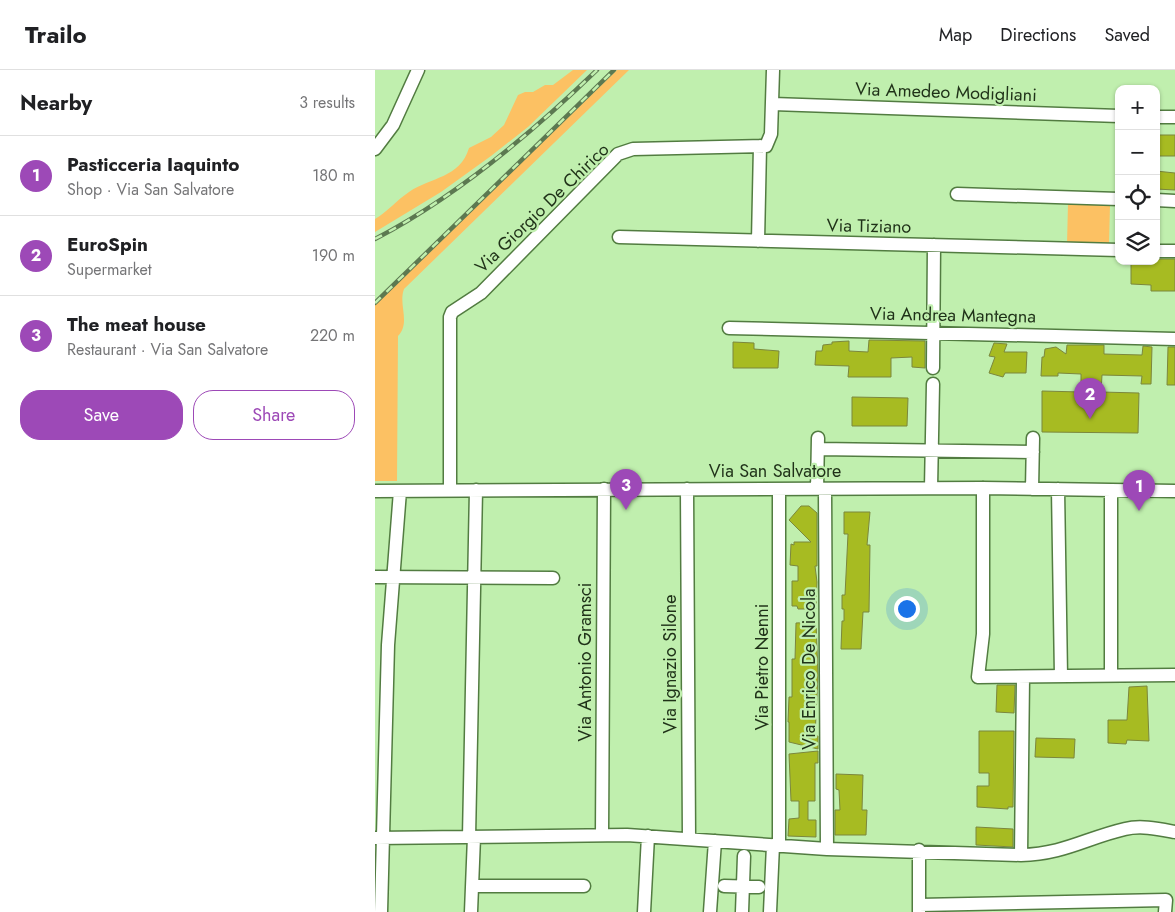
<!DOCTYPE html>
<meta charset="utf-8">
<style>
:root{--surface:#fff;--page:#f6f6f6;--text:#202124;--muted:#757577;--line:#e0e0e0;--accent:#9d49b7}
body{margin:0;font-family:Jost,sans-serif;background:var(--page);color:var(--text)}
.controls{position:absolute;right:15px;top:15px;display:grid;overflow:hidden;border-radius:10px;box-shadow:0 1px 4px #0004}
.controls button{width:45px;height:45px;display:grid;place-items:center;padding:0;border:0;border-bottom:1px solid var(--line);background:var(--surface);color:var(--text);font:25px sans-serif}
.you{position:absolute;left:531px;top:538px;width:18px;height:18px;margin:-12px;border:4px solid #fff;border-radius:50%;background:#1a73e8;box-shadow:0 0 0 8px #1a73e833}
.badge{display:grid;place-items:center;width:32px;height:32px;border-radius:50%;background:var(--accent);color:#fff;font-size:16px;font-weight:700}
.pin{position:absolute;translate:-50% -41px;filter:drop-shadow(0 1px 2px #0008)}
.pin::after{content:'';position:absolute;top:26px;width:18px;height:15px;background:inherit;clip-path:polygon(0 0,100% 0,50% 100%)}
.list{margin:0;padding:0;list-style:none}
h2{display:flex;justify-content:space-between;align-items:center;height:65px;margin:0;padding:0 20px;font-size:21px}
h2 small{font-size:16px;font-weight:400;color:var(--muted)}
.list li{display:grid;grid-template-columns:32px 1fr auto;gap:15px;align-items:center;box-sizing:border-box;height:80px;padding:0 20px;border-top:1px solid var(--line)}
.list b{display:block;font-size:19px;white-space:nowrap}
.list p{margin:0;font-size:16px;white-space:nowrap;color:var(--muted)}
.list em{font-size:16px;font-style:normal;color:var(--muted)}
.actions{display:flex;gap:10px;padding:15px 20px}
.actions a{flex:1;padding:11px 0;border:1px solid var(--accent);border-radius:20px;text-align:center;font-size:18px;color:var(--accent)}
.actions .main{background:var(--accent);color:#fff}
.icon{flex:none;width:28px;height:28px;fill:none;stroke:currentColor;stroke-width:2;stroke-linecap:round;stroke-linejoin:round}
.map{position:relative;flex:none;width:800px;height:842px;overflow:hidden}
header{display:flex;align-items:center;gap:30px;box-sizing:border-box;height:70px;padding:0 25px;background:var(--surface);border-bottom:1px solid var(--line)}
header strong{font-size:24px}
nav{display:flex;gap:28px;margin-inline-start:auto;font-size:18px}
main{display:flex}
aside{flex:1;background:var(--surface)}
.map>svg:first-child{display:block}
.green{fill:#fcc163}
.building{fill:#a7bb22;stroke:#7b873d}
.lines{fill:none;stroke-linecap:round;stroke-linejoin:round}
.minor-casing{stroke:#527c41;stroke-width:15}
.minor{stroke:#fff;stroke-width:12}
.rail-casing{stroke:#5c7951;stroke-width:4.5}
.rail{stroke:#c0efae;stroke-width:2.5;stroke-dasharray:8;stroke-linecap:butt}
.labels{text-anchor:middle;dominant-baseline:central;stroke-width:4.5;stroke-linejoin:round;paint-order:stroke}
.street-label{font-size:18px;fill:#1f3118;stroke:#c0efae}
</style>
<header>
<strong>Trailo</strong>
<nav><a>Map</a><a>Directions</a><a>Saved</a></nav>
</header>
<main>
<aside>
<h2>Nearby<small>3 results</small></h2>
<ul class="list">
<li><span class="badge">1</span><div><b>Pasticceria Iaquinto</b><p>Shop · Via San Salvatore</p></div><em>180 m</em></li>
<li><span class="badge">2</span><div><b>EuroSpin</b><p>Supermarket</p></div><em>190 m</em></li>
<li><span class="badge">3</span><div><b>The meat house</b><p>Restaurant · Via San Salvatore</p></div><em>220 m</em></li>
</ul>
<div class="actions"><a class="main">Save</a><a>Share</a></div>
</aside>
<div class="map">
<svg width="800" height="842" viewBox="0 0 800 842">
<rect width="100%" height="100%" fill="#c0efae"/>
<path class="green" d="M 198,0 L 212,0 L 153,57 L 116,86 L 66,122 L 0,162 L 0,149 C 12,142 22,130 34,122 C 56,107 85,108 94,78 L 116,67 L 129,55 L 143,25 L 150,22 L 158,22 L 170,15 L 178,15 Z
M 242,0 L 254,0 L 29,219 C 23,235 36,252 23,266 L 22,411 L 0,411 L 0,235 Z
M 693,134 L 735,135 L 734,175 L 692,174 Z"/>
<path class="building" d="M 781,65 L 800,65 L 800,86 L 781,86 Z
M 781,101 L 800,103 L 800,120 L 781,119 Z
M 781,189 L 800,189 L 800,221 L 776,221 L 776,215 L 756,214 L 756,191 L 781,191 Z
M 494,270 L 550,271 L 550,298 L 537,297 L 537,287 L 516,288 L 516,307 L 473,307 L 474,296 L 440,295 L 441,281 L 447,281 L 448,275 L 457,274 L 457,272 L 474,271 L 474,281 L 493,282 Z
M 358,272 L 379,273 L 379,279 L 404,281 L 403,298 L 358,298 Z
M 619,273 L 632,274 L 629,282 L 652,282 L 651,303 L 630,303 L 628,307 L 614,303 L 620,287 L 614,286 Z
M 692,275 L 729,275 L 729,284 L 767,285 L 768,276 L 777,277 L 776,314 L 766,314 L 767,306 L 727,305 L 726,322 L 764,323 L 763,363 L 667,362 L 667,321 L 706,322 L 706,304 L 683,303 L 683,306 L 666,306 L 667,287 L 669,287 L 670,279 L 681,277 L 691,284 Z
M 793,277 L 800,277 L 800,315 L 792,315 Z
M 477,327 L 533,328 L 532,356 L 477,356 Z
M 426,436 L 434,436 L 442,443 L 442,496 L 440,496 L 442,512 L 441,539 L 423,539 L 422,536 L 417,536 L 417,511 L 423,511 L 423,496 L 415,495 L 416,474 L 419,475 L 419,472 L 436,472 L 414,450 Z
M 469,442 L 495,442 L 492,475 L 495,475 L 494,542 L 488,542 L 486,579 L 466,579 L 467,551 L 469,551 L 469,539 L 467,539 L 467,525 L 470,525 L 473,464 L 469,464 Z
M 441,552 L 443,605 L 440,666 L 443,666 L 443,679 L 414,672 L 414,652 L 413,652 L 414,627 L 417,627 L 417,589 L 420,589 L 421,553 Z
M 622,615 L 640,615 L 639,643 L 621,642 Z
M 772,616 L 774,671 L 752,670 L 751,674 L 733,673 L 733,650 L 752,650 L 754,617 Z
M 604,661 L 639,661 L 638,737 L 633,737 L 633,739 L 602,737 L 602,716 L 614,716 L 614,703 L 604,703 Z
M 661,668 L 700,669 L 699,688 L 660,687 Z
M 443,681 L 443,693 L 440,693 L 440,731 L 433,731 L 433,750 L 441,750 L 441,767 L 413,766 L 414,749 L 424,748 L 424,731 L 416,731 L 414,684 Z
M 461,704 L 488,705 L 487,740 L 492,740 L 491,765 L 460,765 L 460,740 L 465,740 L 464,720 L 461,719 Z
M 601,757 L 638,759 L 638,777 L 601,775 Z"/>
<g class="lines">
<g class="minor-casing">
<path id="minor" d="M 398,34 L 744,46
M 781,47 L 800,47
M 0,79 L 18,55 L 43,0
M 582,124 L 744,129
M 781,130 L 800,131
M 244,167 L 744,180
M 383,171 L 385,76
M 781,181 L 800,181
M 354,258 L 800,269
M 558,298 L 559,175
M 443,379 L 658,382
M 556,418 L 558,314
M 608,418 L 608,564 L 603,607 L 800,605
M 312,419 L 314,769
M 404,419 L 404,776
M 442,419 L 443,368
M 450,419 L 452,779
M 657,419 L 658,368
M 683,419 L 686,606
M 75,420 L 75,247 L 77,242 L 106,223 L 243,84 L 258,79 L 391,76 L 396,64 L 398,0
M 736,420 L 736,606
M 0,421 L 608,418 L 800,421
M 0,507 L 178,508
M 227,765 L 229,419
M 94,767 L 101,420
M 0,768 L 252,765 L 452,779 L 646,785 C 689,784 711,768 750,759 C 766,755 784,759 800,762
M 646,785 L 648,607
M 97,816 L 209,816
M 349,816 L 384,817
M 544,835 L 791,830 L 790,842
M 6,842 L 13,575 L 25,421
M 96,842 L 99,767
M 269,842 L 273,766
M 335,842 L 340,771
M 367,842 L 369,786
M 395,842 L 398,775
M 544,842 L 544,780"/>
</g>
<use href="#minor" class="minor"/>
<g class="rail-casing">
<path id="rail" d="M 0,169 C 79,128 158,62 222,0
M 0,233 L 239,0"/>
</g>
<use href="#rail" class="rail"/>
</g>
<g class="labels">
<g class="street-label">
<text transform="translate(571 22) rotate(2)">Via Amedeo Modigliani</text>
<text transform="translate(167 138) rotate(-44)">Via Giorgio De Chirico</text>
<text transform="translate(494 156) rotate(1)">Via Tiziano</text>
<text transform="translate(578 245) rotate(1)">Via Andrea Mantegna</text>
<text x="400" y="401">Via San Salvatore</text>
<text transform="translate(210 592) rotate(-90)">Via Antonio Gramsci</text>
<text transform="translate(295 594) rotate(-90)">Via Ignazio Silone</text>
<text transform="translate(387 597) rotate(-90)">Via Pietro Nenni</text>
<text transform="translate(434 599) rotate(-90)">Via Enrico De Nicola</text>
</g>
</g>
</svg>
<div class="controls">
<button>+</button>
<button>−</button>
<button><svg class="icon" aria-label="locate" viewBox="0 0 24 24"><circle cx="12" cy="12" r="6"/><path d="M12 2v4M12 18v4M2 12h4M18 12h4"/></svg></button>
<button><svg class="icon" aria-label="layers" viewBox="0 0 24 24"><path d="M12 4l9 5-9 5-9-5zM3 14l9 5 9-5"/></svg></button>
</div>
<div class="you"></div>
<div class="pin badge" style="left:764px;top:441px">1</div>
<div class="pin badge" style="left:715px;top:349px">2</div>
<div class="pin badge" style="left:251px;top:440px">3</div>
</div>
</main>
